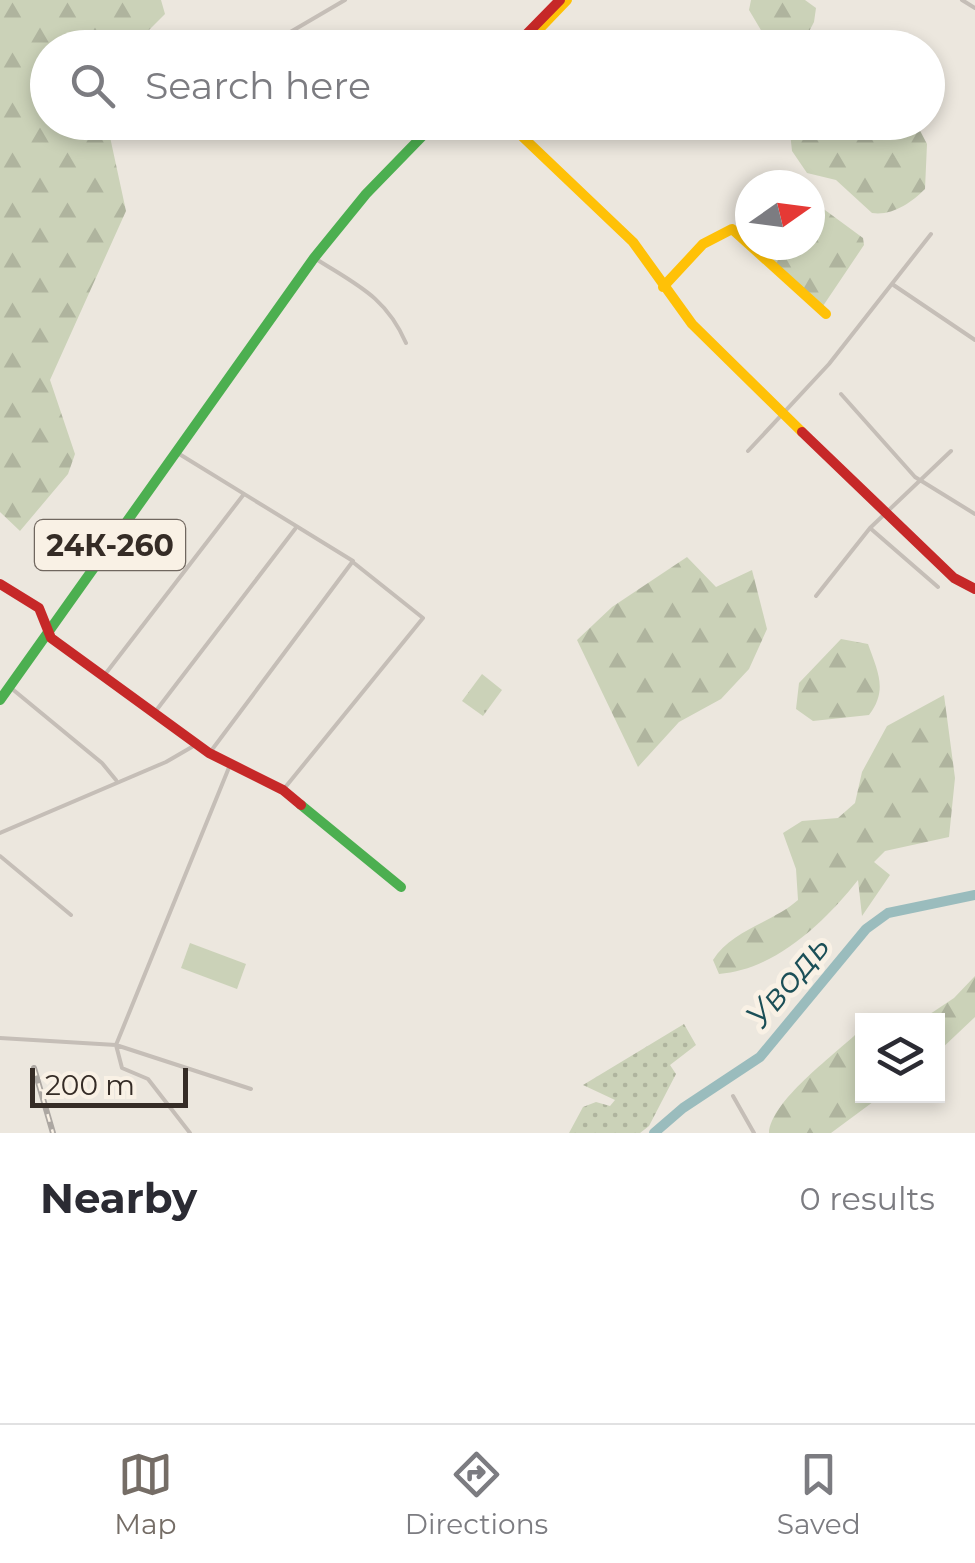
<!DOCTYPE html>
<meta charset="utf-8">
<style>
:root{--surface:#fff;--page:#f7f7f7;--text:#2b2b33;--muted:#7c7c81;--line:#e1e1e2;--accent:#756d66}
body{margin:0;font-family:Montserrat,sans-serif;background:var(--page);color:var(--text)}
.controls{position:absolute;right:30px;bottom:30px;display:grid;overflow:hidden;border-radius:0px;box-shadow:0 5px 15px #0003}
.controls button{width:90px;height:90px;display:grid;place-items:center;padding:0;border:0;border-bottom:2px solid var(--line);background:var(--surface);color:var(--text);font:50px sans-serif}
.compass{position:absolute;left:735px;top:170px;width:90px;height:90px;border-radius:50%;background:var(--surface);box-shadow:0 5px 15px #0003;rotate:76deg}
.scale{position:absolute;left:30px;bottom:25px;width:158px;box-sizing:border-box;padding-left:10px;border:5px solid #352c26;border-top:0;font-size:28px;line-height:35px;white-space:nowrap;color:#352c26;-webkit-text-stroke:8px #f9f1e5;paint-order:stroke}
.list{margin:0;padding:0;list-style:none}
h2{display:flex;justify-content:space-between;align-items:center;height:130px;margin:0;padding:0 40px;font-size:42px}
h2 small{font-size:32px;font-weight:400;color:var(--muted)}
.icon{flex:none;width:55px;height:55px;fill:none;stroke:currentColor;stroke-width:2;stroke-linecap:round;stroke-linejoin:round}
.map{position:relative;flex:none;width:975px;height:1133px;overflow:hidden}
.search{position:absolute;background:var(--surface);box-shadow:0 5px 15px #0003;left:30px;right:30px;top:30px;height:110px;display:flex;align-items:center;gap:25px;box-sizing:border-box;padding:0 35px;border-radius:55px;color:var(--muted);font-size:38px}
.sheet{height:290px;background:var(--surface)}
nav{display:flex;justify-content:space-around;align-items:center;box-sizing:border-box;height:140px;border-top:2px solid var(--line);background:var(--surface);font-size:28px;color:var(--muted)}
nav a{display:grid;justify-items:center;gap:5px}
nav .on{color:var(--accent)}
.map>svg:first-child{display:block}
.grass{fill:#cbd2b8}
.forest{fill:url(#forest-firs)}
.park{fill:url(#park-tufts)}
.garden{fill:url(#garden-dots)}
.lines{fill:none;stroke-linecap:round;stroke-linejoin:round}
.river{stroke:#9abcbd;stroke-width:10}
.street{stroke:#c5beb7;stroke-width:4}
.fast{stroke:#4caf50;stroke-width:10}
.slow{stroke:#ffc107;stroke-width:10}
.jam{stroke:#c62828;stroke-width:10}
.rail-casing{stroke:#aca7a2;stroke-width:6}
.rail{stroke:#f9f1e5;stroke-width:2.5;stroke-dasharray:8;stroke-linecap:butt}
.labels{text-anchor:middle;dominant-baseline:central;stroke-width:10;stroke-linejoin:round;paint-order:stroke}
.shield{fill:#f9f1e5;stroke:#70675f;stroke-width:2.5}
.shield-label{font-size:30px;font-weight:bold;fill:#352c26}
.water-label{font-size:35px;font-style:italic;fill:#1b4f57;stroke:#f9f1e5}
</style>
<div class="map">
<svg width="975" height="1133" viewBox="0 0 975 1133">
<defs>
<pattern id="forest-firs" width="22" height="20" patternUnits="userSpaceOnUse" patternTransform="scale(2.5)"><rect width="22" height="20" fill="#cbd2b8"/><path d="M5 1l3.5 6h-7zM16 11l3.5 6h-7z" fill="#afb49e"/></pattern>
<pattern id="park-tufts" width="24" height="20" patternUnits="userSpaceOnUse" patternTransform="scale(2.5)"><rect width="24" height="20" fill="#cbd2b8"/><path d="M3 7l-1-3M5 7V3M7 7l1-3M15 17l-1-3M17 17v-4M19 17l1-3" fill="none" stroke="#afb49e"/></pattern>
<pattern id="garden-dots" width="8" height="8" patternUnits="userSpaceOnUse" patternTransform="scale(2.5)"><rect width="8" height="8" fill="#cbd2b8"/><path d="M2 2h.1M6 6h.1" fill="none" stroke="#afb49e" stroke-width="1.8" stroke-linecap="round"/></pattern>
</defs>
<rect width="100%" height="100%" fill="#ece7de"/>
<path class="grass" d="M 190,943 L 246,964 L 237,989 L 181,968 Z"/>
<path class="forest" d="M 0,0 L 161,0 L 165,14 L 132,47 L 48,48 L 48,122 L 107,123 L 126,211 L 50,380 L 75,454 L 68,474 L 20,531 L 0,512 Z
M 751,0 L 805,0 L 816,8 L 814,22 L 801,47 L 771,47 L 749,10 Z
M 789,123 L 916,123 L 927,144 L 925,189 C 911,203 892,216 872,213 L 836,180 L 807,173 L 792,151 Z
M 810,199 L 863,238 L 864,245 L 823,306 L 756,245 L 810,245 Z
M 687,557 L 716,587 L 752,570 L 767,629 L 749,669 L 721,699 L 679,722 L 638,767 L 577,640 L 612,607 Z
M 841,639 L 868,644 C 878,672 888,690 869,715 L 813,721 L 796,709 L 799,683 Z
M 944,695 L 955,778 L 949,837 L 885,851 L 874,862 L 890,875 L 862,916 L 858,880 C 825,922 775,970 719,974 L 713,960 C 731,930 772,923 798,900 L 796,869 L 783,833 L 802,821 L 838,818 L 855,803 L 862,772 L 887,726 Z
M 975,976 L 975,1017 L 938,1052 L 938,1021 L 921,1020 L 954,998 Z
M 862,1033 L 862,1096 L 881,1096 L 831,1133 L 769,1133 C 771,1101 833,1056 856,1034 Z"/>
<path class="park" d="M 482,674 L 502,690 L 483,716 L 462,701 Z"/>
<path class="garden" d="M 684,1024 L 696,1045 L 670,1065 L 676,1074 L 649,1126 L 640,1133 L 569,1133 L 583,1107 L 596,1102 L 610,1106 L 615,1100 L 583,1085 Z"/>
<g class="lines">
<path class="river" d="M 654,1133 L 683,1108 L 760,1057 L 866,929 L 888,913 L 975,895"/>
<path class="street" d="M 962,0 L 975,8
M 263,48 L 345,0
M 198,122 L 198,126
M 127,123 L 128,122
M 316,259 C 357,285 386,297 406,343
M 892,284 L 975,340
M 841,394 L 915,477 L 975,514
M 748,451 L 829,364 L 931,234
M 176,452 L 353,561 L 211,751
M 870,528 L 938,587
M 816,596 L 870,528 L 951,451
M 103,677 L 244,494
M 11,688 L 102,763 L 116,780
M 155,712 L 295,529
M 283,790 L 423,618 L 354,563
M 0,833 L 166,762 L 197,744
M 0,856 L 71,915
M 0,1038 L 116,1045 L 251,1089
M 733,1096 L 754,1133
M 190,1133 L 148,1079 L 122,1068 L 116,1045 L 230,765"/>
<path class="fast" d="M 0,700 L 314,258 L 366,194 L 436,122
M 301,805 L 401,887"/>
<path class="slow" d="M 521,48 L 567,0
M 507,122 L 633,242 L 692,324 L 802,432
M 663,287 L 703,244 L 732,229 L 826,314"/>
<path class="jam" d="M 513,48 L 560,0
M 802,432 L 954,578 L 975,589
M 0,584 L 39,608 L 51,638 L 209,753 L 283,790 L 301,805"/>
<g class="rail-casing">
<path id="rail" d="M 34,1068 L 53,1133"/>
</g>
<use href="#rail" class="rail"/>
</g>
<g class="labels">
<rect class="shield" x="35" y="520" width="150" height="50" rx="8"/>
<g class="shield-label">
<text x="110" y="545">24К-260</text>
</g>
<g class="water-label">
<text transform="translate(787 981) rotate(-50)">Уводь</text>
</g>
</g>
</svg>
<div class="controls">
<button><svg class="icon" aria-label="layers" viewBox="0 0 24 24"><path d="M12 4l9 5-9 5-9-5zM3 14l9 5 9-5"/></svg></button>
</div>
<svg class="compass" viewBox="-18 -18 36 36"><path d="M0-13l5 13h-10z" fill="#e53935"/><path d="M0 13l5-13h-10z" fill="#7c7c81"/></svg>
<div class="scale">200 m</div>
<div class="search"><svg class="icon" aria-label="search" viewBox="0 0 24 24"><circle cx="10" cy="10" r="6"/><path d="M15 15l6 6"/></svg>Search here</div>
</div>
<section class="sheet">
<h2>Nearby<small>0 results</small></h2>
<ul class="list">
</ul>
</section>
<nav>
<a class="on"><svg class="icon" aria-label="map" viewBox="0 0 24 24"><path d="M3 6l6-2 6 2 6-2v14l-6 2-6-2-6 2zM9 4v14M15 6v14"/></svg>Map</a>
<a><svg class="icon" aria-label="directions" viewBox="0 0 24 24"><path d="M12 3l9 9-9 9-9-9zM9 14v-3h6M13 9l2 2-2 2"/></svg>Directions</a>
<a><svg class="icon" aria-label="saved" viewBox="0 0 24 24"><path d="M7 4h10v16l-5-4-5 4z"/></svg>Saved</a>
</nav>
